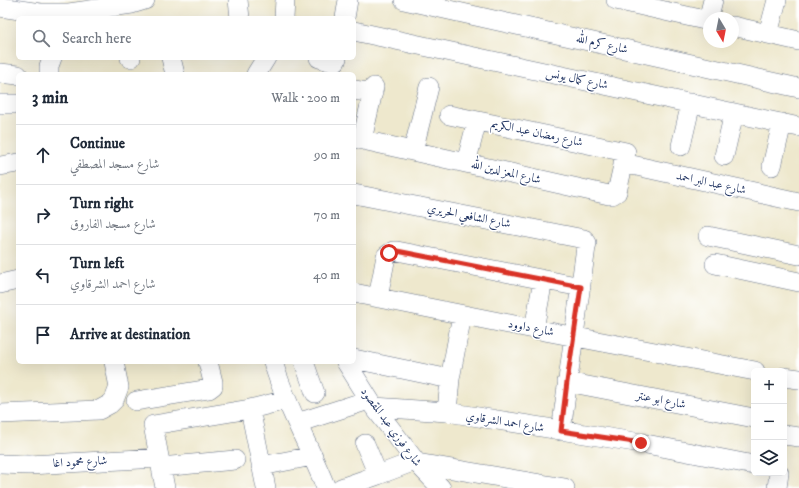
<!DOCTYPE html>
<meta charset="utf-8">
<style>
:root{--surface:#fff;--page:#f2f2f3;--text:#1f2937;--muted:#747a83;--line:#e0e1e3}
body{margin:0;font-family:"IM FELL DW Pica",Amiri,serif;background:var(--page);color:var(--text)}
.controls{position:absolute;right:12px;bottom:12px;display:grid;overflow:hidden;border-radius:6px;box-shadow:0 4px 16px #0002}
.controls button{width:36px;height:36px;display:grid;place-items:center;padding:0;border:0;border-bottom:1px solid var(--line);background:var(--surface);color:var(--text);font:20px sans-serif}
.compass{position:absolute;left:703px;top:12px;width:36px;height:36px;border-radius:50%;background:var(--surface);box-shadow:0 4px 16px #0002;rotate:170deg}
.stop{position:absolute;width:12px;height:12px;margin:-9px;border:3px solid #d93025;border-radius:50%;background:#fff}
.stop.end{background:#d93025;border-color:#fff;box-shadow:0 1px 4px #0008}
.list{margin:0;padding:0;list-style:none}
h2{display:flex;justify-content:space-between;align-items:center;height:52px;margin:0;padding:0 16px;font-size:17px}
h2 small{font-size:13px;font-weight:400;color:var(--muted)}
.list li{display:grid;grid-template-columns:26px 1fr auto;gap:12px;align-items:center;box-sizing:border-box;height:60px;padding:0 16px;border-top:1px solid var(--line)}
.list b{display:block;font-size:15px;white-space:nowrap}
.list p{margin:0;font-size:13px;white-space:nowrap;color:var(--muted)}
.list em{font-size:13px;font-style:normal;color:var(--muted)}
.icon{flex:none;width:22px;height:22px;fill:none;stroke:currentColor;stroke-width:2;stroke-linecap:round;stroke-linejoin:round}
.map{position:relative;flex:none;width:799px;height:488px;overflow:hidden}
.search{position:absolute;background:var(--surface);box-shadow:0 4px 16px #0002;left:16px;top:16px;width:340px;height:44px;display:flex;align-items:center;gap:10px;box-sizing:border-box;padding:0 14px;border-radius:6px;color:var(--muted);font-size:15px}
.panel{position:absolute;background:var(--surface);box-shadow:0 4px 16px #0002;left:16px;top:72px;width:340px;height:292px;border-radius:6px}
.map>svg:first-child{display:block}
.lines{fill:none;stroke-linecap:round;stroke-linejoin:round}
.minor-casing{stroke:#657085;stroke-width:20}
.minor{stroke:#fff;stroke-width:19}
.route{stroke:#d93025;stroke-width:5}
.labels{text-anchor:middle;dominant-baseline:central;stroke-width:3;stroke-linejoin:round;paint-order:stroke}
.street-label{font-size:12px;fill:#1b2f5e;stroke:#fff}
</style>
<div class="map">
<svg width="799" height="488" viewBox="0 0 799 488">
<rect width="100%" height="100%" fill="#fff"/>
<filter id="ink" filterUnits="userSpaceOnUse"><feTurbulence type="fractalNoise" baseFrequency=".025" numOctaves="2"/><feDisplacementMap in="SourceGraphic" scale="8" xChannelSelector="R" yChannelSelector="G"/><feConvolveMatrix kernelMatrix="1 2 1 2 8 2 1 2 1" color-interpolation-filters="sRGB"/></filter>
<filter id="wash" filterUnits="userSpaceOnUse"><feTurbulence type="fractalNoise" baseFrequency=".012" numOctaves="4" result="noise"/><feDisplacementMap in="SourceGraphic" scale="16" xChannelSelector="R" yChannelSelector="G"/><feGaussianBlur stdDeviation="0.9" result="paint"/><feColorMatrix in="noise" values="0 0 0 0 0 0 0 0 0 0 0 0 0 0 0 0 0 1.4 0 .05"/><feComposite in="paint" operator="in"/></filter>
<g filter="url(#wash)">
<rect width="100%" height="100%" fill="#eee8cd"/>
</g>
<g filter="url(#ink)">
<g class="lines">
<g class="minor-casing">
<path id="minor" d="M 238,0 L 240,18
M 404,0 L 799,88
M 616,0 L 709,21
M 0,7 L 40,13 L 69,13 L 132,4 L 145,0
M 284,18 L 285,0
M 345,18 L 348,0
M 708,20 L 713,0
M 733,26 L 799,41
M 354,31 L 799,127
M 768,34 L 777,0
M 130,58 L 131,58
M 171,58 L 175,74
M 319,58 L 332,62 L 336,61 L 337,58
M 0,73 L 18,75
M 49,74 L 49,66 L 52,58
M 256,74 L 266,58
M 354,90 L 373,93
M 0,104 L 18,104
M 354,138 L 609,195 L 612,195 L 617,192 L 626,152 L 449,115
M 362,140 L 374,87
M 681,146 L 691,103
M 413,151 L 429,87
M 724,156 L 734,113
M 466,163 L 477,121
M 623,163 L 799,202
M 0,166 L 18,163
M 772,166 L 782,123
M 354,194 L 584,239 L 587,243 L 586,247 L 561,431
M 708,236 L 799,255
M 715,264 L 799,282
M 0,284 L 18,280
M 354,293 L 534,329 L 755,371
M 378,298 L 386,256 L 393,251 L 397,251 L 581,287
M 534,329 L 543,280
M 354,359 L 450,379
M 273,362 C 286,406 309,445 326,488
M 304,362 L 315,393
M 346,362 L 374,407 L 417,463 L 441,488
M 784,377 L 799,379
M 567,382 L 754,418
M 136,401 L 209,389 L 213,386 L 213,382 L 208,362
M 374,407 L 447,412 L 641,443 L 754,465
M 250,409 L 266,488
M 447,412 L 450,379 L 462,315
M 0,414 L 99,410 L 110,404 L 114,400 L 119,387 L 114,362
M 297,423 L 369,400
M 784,435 L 799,437
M 365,444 L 378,475
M 417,463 L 565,488
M 0,464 L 29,465 L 159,458
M 261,466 L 313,456
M 161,467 L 235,460
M 165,488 L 153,425 L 250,409 L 286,400
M 341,488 L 378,475 L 415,461
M 777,488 L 779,473"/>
</g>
<use href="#minor" class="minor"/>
</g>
</g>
<g class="lines" filter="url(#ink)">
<path class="route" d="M 389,253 L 397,251 L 581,287 L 567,382 L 561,431 L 641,443"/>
</g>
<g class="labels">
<g class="street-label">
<text transform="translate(602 44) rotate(13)">شارع كرم الله</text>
<text transform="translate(577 79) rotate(12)">شارع كمال يونس</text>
<text transform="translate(537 133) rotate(12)">شارع رمضان عبد الكريم</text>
<text transform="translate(506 172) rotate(13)">شارع المعز لدين الله</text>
<text transform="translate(711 183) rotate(12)">شارع عبد البر احمد</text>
<text transform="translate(469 216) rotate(11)">شارع الشافعي الحريري</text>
<text transform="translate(531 328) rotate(11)">شارع داوود</text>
<text transform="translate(661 400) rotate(11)">شارع ابو عنتر</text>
<text transform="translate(505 422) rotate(9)">شارع احمد الشرقاوي</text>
<text transform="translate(391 427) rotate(54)">شارع فوزي عبد المقصود</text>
<text transform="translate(80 462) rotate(-3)">شارع محمود اغا</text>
</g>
</g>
</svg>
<div class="controls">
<button>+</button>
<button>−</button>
<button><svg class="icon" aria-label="layers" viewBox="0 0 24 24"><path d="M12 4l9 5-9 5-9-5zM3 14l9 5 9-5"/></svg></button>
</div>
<svg class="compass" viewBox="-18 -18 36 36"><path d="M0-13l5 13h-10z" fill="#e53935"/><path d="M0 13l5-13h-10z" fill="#747a83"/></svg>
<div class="stop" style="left:389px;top:253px"></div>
<div class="stop end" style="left:641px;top:443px"></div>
<div class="search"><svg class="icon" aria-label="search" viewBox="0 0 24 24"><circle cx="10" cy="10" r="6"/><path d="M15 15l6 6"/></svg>Search here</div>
<section class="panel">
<h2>3 min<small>Walk · 200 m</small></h2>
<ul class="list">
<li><svg class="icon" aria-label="ahead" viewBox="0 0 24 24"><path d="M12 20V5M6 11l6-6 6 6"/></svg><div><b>Continue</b><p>شارع مسجد المصطفي</p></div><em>90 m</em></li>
<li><svg class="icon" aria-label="right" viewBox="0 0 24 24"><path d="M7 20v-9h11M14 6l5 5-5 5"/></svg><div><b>Turn right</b><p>شارع مسجد الفاروق</p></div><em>70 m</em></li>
<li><svg class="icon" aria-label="left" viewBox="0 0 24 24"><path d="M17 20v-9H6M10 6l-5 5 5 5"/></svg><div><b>Turn left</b><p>شارع احمد الشرقاوي</p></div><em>40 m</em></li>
<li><svg class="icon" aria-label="arrive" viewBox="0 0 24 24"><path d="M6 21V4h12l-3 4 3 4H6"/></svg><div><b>Arrive at destination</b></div></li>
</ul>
</section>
</div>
